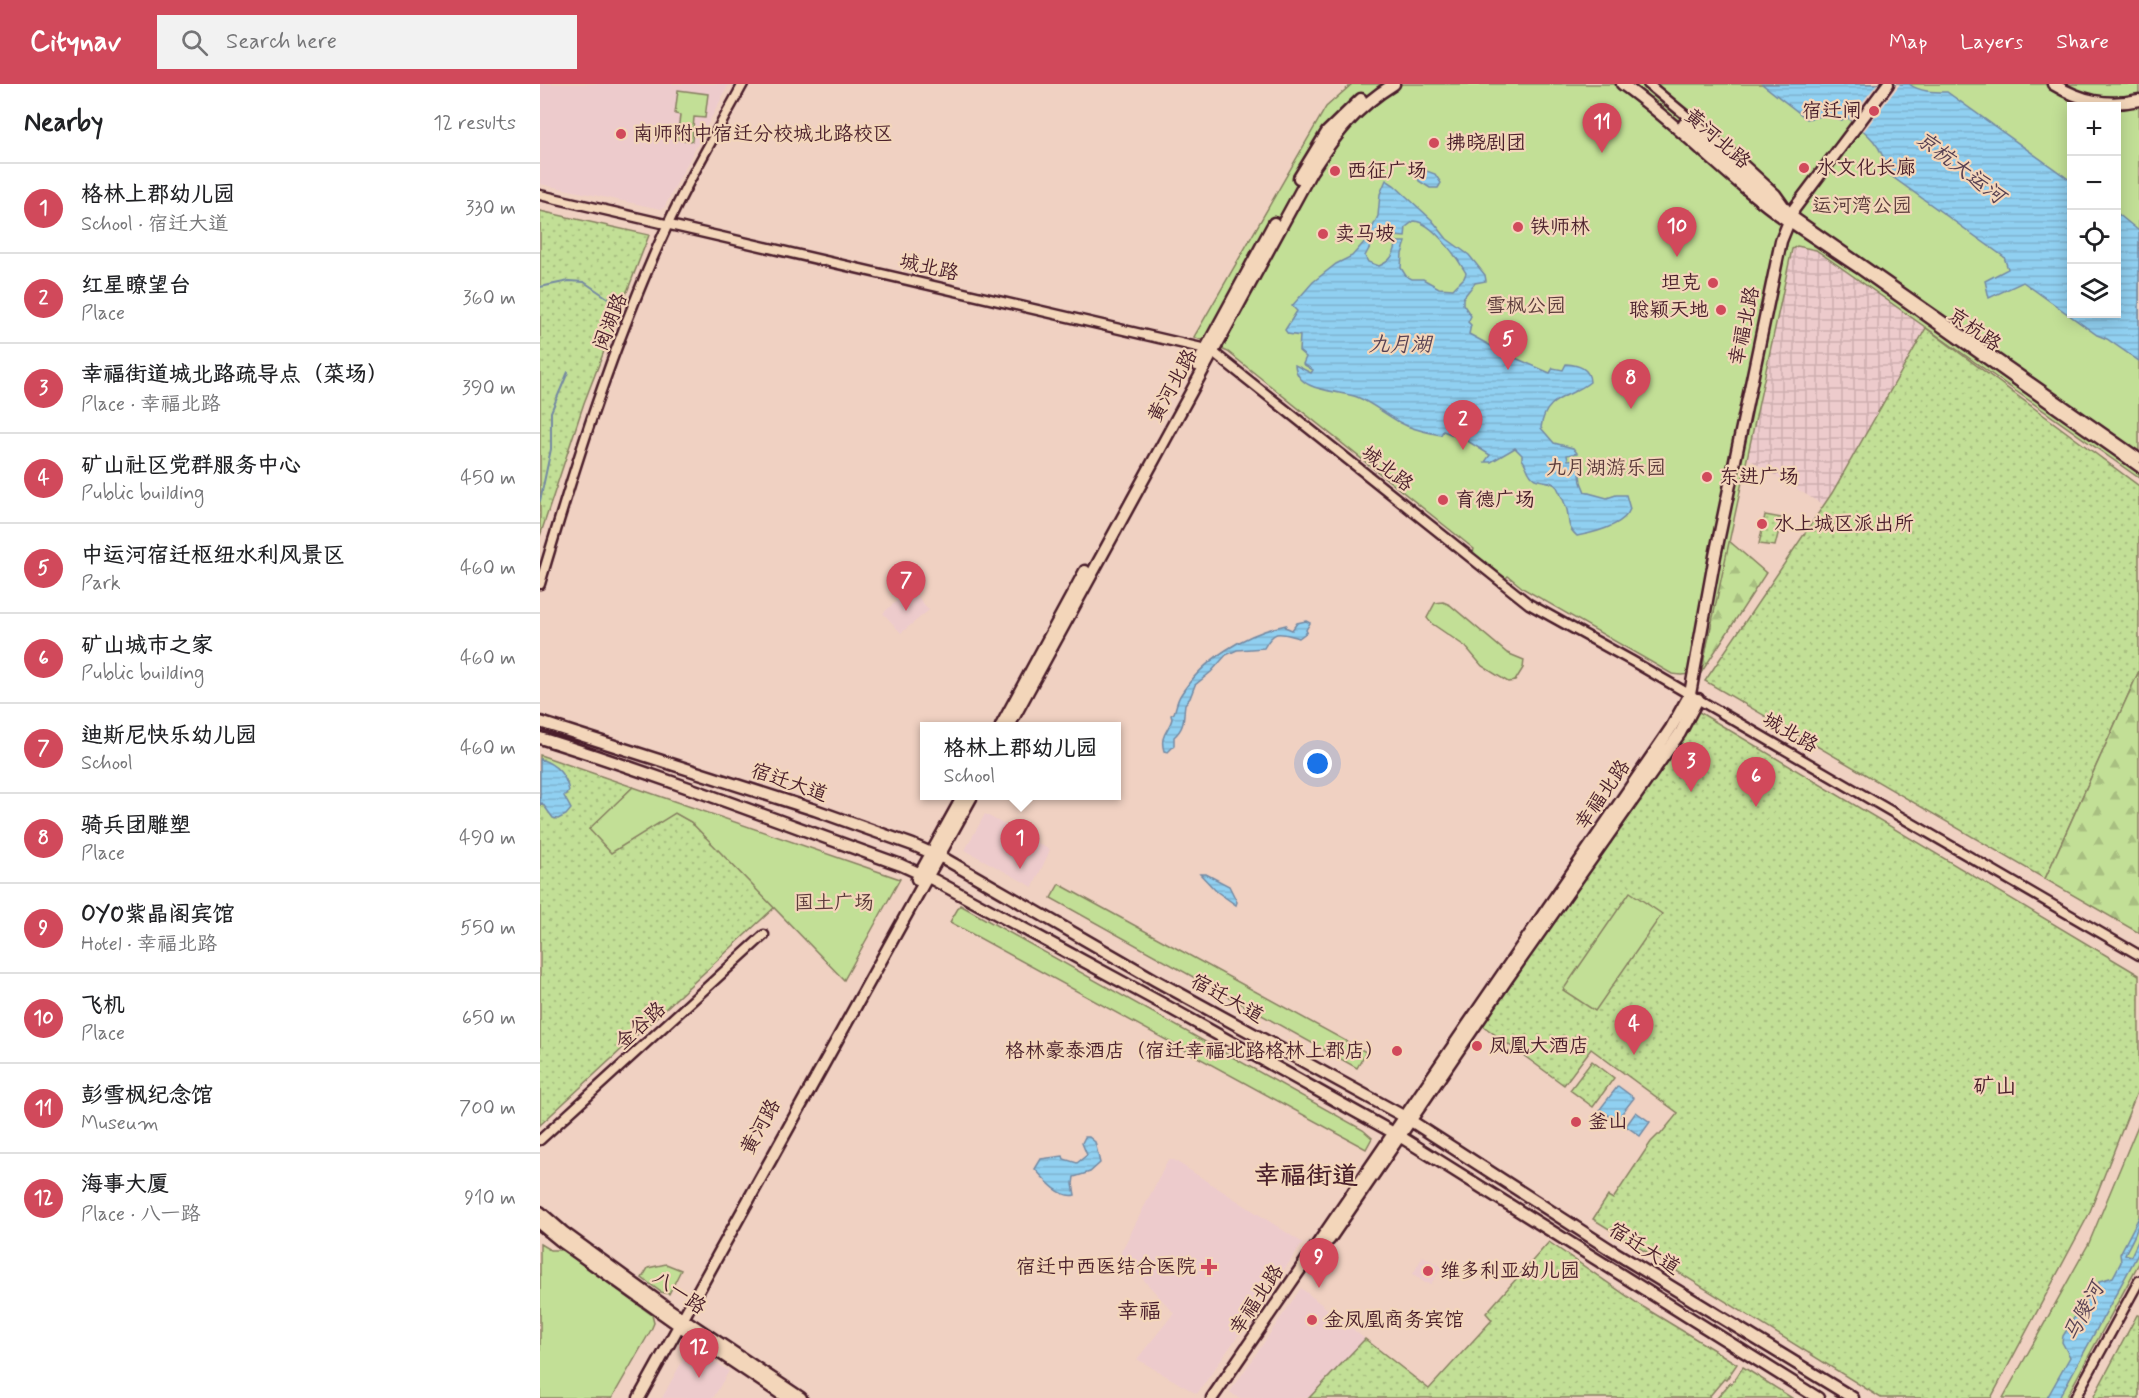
<!DOCTYPE html>
<meta charset="utf-8">
<style>
:root{--surface:#fff;--page:#f2f2f2;--text:#202124;--muted:#757577;--line:#e0e0e0;--accent:#d1495b}
body{margin:0;font-family:Mynerve,"LXGW WenKai TC",sans-serif;background:var(--page);color:var(--text)}
.controls{position:absolute;right:18px;top:18px;display:grid;overflow:hidden;border-radius:0px;box-shadow:0 3px 15px #0003}
.controls button{width:54px;height:54px;display:grid;place-items:center;padding:0;border:0;border-bottom:2px solid var(--line);background:var(--surface);color:var(--text);font:30px sans-serif}
.you{position:absolute;left:778px;top:680px;width:21px;height:21px;margin:-15px;border:4px solid #fff;border-radius:50%;background:#1a73e8;box-shadow:0 0 0 9px #1a73e833}
.badge{display:grid;place-items:center;width:39px;height:39px;border-radius:50%;background:var(--accent);color:#fff;font-size:20px;font-weight:700}
.pin{position:absolute;translate:-50% -50px;filter:drop-shadow(0 2px 3px #0008)}
.pin::after{content:'';position:absolute;top:32px;width:21px;height:18px;background:inherit;clip-path:polygon(0 0,100% 0,50% 100%)}
.popup{position:absolute;left:380px;top:638px;width:201px;height:78px;box-sizing:border-box;display:grid;place-content:center;border-radius:0px;background:var(--surface);filter:drop-shadow(0 2px 4px #0005);font-size:20px;white-space:nowrap;color:var(--muted)}
.popup b{font-size:22px;color:var(--text)}
.popup::after{content:'';position:absolute;left:50%;top:100%;margin-left:-12px;border:12px solid transparent;border-top-color:var(--surface)}
.list{margin:0;padding:0;list-style:none}
h2{display:flex;justify-content:space-between;align-items:center;height:78px;margin:0;padding:0 24px;font-size:26px}
h2 small{font-size:20px;font-weight:400;color:var(--muted)}
.list li{display:grid;grid-template-columns:39px 1fr auto;gap:18px;align-items:center;box-sizing:border-box;height:90px;padding:0 24px;border-top:2px solid var(--line)}
.list b{display:block;font-size:22px;white-space:nowrap}
.list p{margin:0;font-size:20px;white-space:nowrap;color:var(--muted)}
.list em{font-size:20px;font-style:normal;color:var(--muted)}
.icon{flex:none;width:33px;height:33px;fill:none;stroke:currentColor;stroke-width:2;stroke-linecap:round;stroke-linejoin:round}
.map{position:relative;flex:none;width:1599px;height:1314px;overflow:hidden}
header{display:flex;align-items:center;gap:36px;box-sizing:border-box;height:84px;padding:0 30px;background:var(--accent);color:#fff}
header strong{font-size:28px}
nav{display:flex;gap:33px;margin-inline-start:auto;font-size:21px}
.search{width:420px;height:54px;background:var(--page);display:flex;align-items:center;gap:15px;box-sizing:border-box;padding:0 21px;border-radius:0px;color:var(--muted);font-size:22px}
main{display:flex}
aside{flex:1;background:var(--surface)}
.map>svg:first-child{display:block}
.built{fill:#edcbcc}
.industrial{fill:url(#industrial-grid)}
.grass{fill:url(#grass-dots);stroke:#867f60;stroke-width:1.5}
.forest{fill:url(#forest-firs);stroke:#867f60;stroke-width:1.5}
.green{fill:#c2df96;stroke:#867f60;stroke-width:1.5;fill-rule:evenodd}
.water{fill:url(#water-rules);stroke:#7489a2;stroke-width:1.5;fill-rule:evenodd}
.pier{fill:#f0d1c2}
.lines{fill:none;stroke-linecap:round;stroke-linejoin:round}
.stream{stroke:#7489a2;stroke-width:2}
.minor-casing{stroke:#4a1f2b;stroke-width:13}
.major-casing{stroke:#4a1f2b;stroke-width:15}
.minor{stroke:#f3d6ba;stroke-width:8}
.major{stroke:#f3d6ba;stroke-width:10}
.poi-dot{fill:#d1495b;stroke:#f3d6ba;stroke-width:2}
.labels{text-anchor:middle;dominant-baseline:central;stroke-width:4.5;stroke-linejoin:round;paint-order:stroke}
.poi-label{font-size:20px;fill:#4a1f2b;stroke:#f3d6ba;text-anchor:start}
.street-label{font-size:20px;fill:#4a1f2b;stroke:#f3d6ba}
.park-label{font-size:20px;fill:#5c3c3b;stroke:#f3d6ba}
.water-label{font-size:21px;font-style:italic;fill:#584253;stroke:#f3d6ba}
.quarter-label{font-size:22px;fill:#4a1f2b;stroke:#f3d6ba}
.district-label{font-size:26px;font-weight:bold;fill:#4a1f2b;stroke:#f3d6ba}
</style>
<header>
<strong>Citynav</strong>
<div class="search"><svg class="icon" aria-label="search" viewBox="0 0 24 24"><circle cx="10" cy="10" r="6"/><path d="M15 15l6 6"/></svg>Search here</div>
<nav><a>Map</a><a>Layers</a><a>Share</a></nav>
</header>
<main>
<aside>
<h2>Nearby<small>12 results</small></h2>
<ul class="list">
<li><span class="badge">1</span><div><b>格林上郡幼儿园</b><p>School · 宿迁大道</p></div><em>330 m</em></li>
<li><span class="badge">2</span><div><b>红星瞭望台</b><p>Place</p></div><em>360 m</em></li>
<li><span class="badge">3</span><div><b>幸福街道城北路疏导点（菜场）</b><p>Place · 幸福北路</p></div><em>390 m</em></li>
<li><span class="badge">4</span><div><b>矿山社区党群服务中心</b><p>Public building</p></div><em>450 m</em></li>
<li><span class="badge">5</span><div><b>中运河宿迁枢纽水利风景区</b><p>Park</p></div><em>460 m</em></li>
<li><span class="badge">6</span><div><b>矿山城市之家</b><p>Public building</p></div><em>460 m</em></li>
<li><span class="badge">7</span><div><b>迪斯尼快乐幼儿园</b><p>School</p></div><em>460 m</em></li>
<li><span class="badge">8</span><div><b>骑兵团雕塑</b><p>Place</p></div><em>490 m</em></li>
<li><span class="badge">9</span><div><b>OYO紫晶阁宾馆</b><p>Hotel · 幸福北路</p></div><em>550 m</em></li>
<li><span class="badge">10</span><div><b>飞机</b><p>Place</p></div><em>650 m</em></li>
<li><span class="badge">11</span><div><b>彭雪枫纪念馆</b><p>Museum</p></div><em>700 m</em></li>
<li><span class="badge">12</span><div><b>海事大厦</b><p>Place · 八一路</p></div><em>910 m</em></li>
</ul>
</aside>
<div class="map">
<svg width="1599" height="1314" viewBox="0 0 1599 1314">
<defs>
<pattern id="industrial-grid" width="8" height="8" patternUnits="userSpaceOnUse" patternTransform="scale(1.5)"><rect width="8" height="8" fill="#edcbcc"/><path d="M0 4h8M4 0v8" fill="none" stroke="#cdaeaf"/></pattern>
<pattern id="grass-dots" width="8" height="8" patternUnits="userSpaceOnUse" patternTransform="scale(1.5)"><rect width="8" height="8" fill="#c2df96"/><path d="M2 2h.1M6 6h.1" fill="none" stroke="#a8bf81" stroke-width="1.8" stroke-linecap="round"/></pattern>
<pattern id="forest-firs" width="22" height="20" patternUnits="userSpaceOnUse" patternTransform="scale(1.5)"><rect width="22" height="20" fill="#c2df96"/><path d="M5 1l3.5 6h-7zM16 11l3.5 6h-7z" fill="#a8bf81"/></pattern>
<pattern id="water-rules" width="6" height="5" patternUnits="userSpaceOnUse" patternTransform="scale(1.5)"><rect width="6" height="5" fill="#90d0f1"/><path d="M0 2.5h6" fill="none" stroke="#7eb2cf"/></pattern>
</defs>
<rect width="100%" height="100%" fill="#f0d1c2"/>
<filter id="ink" filterUnits="userSpaceOnUse"><feTurbulence type="fractalNoise" baseFrequency=".0167" numOctaves="2"/><feDisplacementMap in="SourceGraphic" scale="12" xChannelSelector="R" yChannelSelector="G"/><feConvolveMatrix kernelMatrix="1 2 1 2 8 2 1 2 1" color-interpolation-filters="sRGB"/></filter>
<g filter="url(#ink)">
<path class="built" d="M 0,0 L 189,0 L 124,124 L 121,125 L 0,100 Z
M 371,505 L 389,526 L 361,549 L 343,529 Z
M 445,730 L 510,766 L 493,803 L 425,766 Z
M 630,1076 L 634,1076 L 763,1159 L 657,1310 L 597,1275 L 634,1229 L 580,1170 L 627,1078 Z
M 883,1172 L 902,1183 L 891,1200 L 885,1199 L 873,1190 Z
M 761,1204 L 825,1255 L 769,1314 L 698,1314 L 690,1308 Z
M 153,1267 L 168,1273 L 189,1287 L 173,1314 L 122,1314 L 145,1272 Z"/>
<path class="industrial" d="M 1257,162 L 1276,166 L 1386,244 L 1297,400 L 1283,421 L 1204,372 L 1252,165 Z"/>
<path class="grass" d="M 0,127 L 109,151 L 44,319 L 0,452 Z
M 1386,244 L 1599,402 L 1599,587 L 1505,795 L 1165,597 L 1292,409 Z
M 1225,431 L 1242,434 L 1235,462 L 1219,460 Z
M 1159,628 L 1599,891 L 1599,1003 L 1549,1130 L 1451,1314 L 1341,1314 L 1053,1135 L 1068,1112 L 1073,1115 L 1111,1058 L 1118,1051 L 1120,1051 L 1138,1029 L 1051,965 L 1024,1001 L 942,941 L 1154,632 Z
M 0,671 L 93,703 L 50,745 L 123,735 L 135,729 L 151,738 L 235,823 L 0,1041 Z
M 1052,977 L 1074,994 L 1053,1023 L 1030,1006 Z
M 1009,1158 L 1100,1221 L 1197,1280 L 1186,1296 L 1184,1295 L 1168,1314 L 769,1314 L 825,1255 L 889,1305 L 952,1236 L 946,1229 Z
M 1597,1231 L 1599,1231 L 1599,1314 L 1553,1314 Z
M 1203,1283 L 1252,1314 L 1177,1314 L 1190,1299 L 1192,1300 Z"/>
<path class="forest" d="M 1188,456 L 1226,489 L 1161,589 Z
M 1599,587 L 1599,849 L 1505,795 Z"/>
<path class="green" d="M 812,0 L 1599,0 L 1599,394 L 1276,166 L 1257,162 L 1252,165 L 1161,589 L 1141,591 L 1132,590 L 984,505 L 968,492 L 966,494 L 933,469 L 934,465 L 688,268 L 654,253 L 786,23 ZM 1532,22 L 1576,22 L 1576,230 L 1532,230 Z
M 138,6 L 168,10 L 165,34 L 154,33 L 152,57 L 137,55 L 140,31 L 135,30 Z
M 903,518 L 910,521 L 967,569 L 984,576 L 983,584 L 975,597 L 968,598 L 942,582 L 926,563 L 891,539 L 887,534 L 895,519 Z
M 93,703 L 360,795 L 304,896 L 151,738 L 135,729 L 71,769 L 49,745 Z
M 519,800 L 826,968 L 817,984 L 511,814 Z
M 1090,808 L 1122,830 L 1055,927 L 1023,906 Z
M 420,821 L 823,1046 L 832,1054 L 826,1065 L 410,838 Z
M 1599,1039 L 1599,1179 L 1526,1314 L 1463,1314 L 1549,1159 Z
M 0,1160 L 10,1166 L 23,1166 L 112,1231 L 114,1239 L 111,1246 L 72,1314 L 0,1314 Z
M 126,1180 L 141,1186 L 129,1210 L 121,1208 L 102,1194 L 108,1184 Z"/>
<path class="water" d="M 1222,0 L 1369,0 C 1380,8 1393,8 1407,8 L 1531,97 L 1532,230 L 1576,230 L 1577,129 L 1599,147 L 1599,277 L 1567,255 L 1557,251 L 1483,198 L 1449,214 L 1445,197 L 1468,185 L 1464,173 L 1347,89 C 1344,61 1326,48 1305,32 L 1302,36 L 1287,31 L 1267,35 Z
M 881,85 L 895,90 L 901,99 L 898,104 L 890,104 L 879,97 L 877,89 Z
M 846,96 L 854,101 L 892,136 L 907,155 L 929,171 L 945,191 L 946,197 L 935,199 L 923,214 L 923,220 L 931,232 L 928,238 L 931,241 L 929,250 L 966,270 L 1010,289 L 1013,284 L 1023,286 L 1026,280 C 1038,281 1050,284 1050,298 C 1031,314 1005,311 1001,344 L 1014,359 L 1033,364 L 1037,369 L 1027,371 L 1028,376 L 1038,375 L 1041,398 L 1045,408 L 1067,414 L 1076,411 L 1086,411 L 1090,425 C 1084,442 1053,449 1037,452 C 1026,442 1030,438 1027,426 C 1026,422 1019,407 1017,403 C 1012,396 1002,398 995,395 C 987,391 988,382 982,375 L 982,371 L 975,364 L 951,378 L 945,378 L 950,371 L 926,356 L 903,347 L 901,351 C 887,348 873,346 861,339 C 846,331 832,319 817,313 C 798,306 757,309 755,281 L 771,289 L 773,286 L 763,280 L 766,273 L 759,267 L 760,252 L 748,250 L 745,246 L 757,227 L 752,222 L 773,198 L 796,180 L 812,172 L 827,155 L 838,132 L 840,110 ZM 874,137 C 892,138 917,173 926,189 L 924,194 L 913,205 L 899,204 L 883,195 L 872,195 L 866,192 L 861,184 L 862,170 L 866,158 L 857,158 C 854,171 851,177 839,182 L 828,178 L 825,172 L 837,150 L 843,145 L 850,146 L 855,152 L 865,153 L 866,143 Z
M 766,537 L 770,539 L 766,546 L 767,548 L 759,554 C 740,549 735,544 724,564 L 697,566 L 686,571 L 671,588 L 655,601 L 650,614 L 645,620 C 643,634 646,642 634,653 L 634,662 L 628,668 L 624,667 C 619,651 629,647 632,635 L 631,631 L 634,629 C 636,624 637,617 640,612 C 663,575 704,550 746,541 L 745,543 L 752,546 L 757,539 Z
M 0,675 C 15,680 26,691 29,707 L 24,712 L 31,725 L 26,731 L 18,735 L 13,734 L 2,719 L 0,720 Z
M 660,790 L 666,790 L 689,802 L 697,818 L 696,821 L 676,807 Z
M 1078,1002 L 1094,1014 L 1076,1037 L 1060,1025 Z
M 1096,1028 L 1110,1038 L 1100,1052 L 1086,1042 Z
M 545,1053 L 549,1053 L 555,1058 L 560,1079 L 550,1088 L 534,1093 L 533,1100 L 535,1111 C 520,1115 503,1094 495,1085 L 501,1075 L 523,1072 L 524,1075 L 537,1079 L 547,1071 L 542,1059 Z
M 1599,1133 C 1599,1146 1591,1158 1585,1170 L 1591,1172 L 1599,1155 L 1599,1168 L 1519,1314 L 1507,1314 L 1530,1273 L 1522,1258 L 1523,1252 L 1548,1211 L 1558,1208 L 1559,1197 L 1573,1193 L 1581,1178 L 1580,1170 Z"/>
<path class="pier" d="M 1337,0 L 1360,0 L 1324,47 L 1309,35 Z"/>
<g class="lines">
<path class="stream" d="M 0,203 L 29,197 L 44,198 L 81,223
M 0,417 L 11,365 L 11,328 L 28,288"/>
<g class="minor-casing">
<path id="minor" d="M 1108,0 L 1190,68 L 1236,110 L 1251,131 L 1599,374
M 0,111 L 666,265 L 673,268 L 989,520 L 1092,577 L 1599,871
M 1248,137 L 1318,184 L 1599,383
M 0,500 C 36,378 74,256 128,140 C 150,92 178,46 203,0
M 0,1056 L 224,851
M 1535,1314 L 1599,1197"/>
</g>
<g class="major-casing">
<path id="major" d="M 1082,0 C 1141,42 1189,96 1248,137
M 1513,0 C 1541,17 1567,23 1599,16
M 1144,40 L 1250,131
M 759,94 L 787,48 L 821,15
M 657,281 L 734,139
M 0,638 L 275,726 L 373,761 L 405,775 L 615,896 L 865,1033 L 1071,1166 L 1313,1314
M 461,642 L 545,487
M 469,642 L 771,88 C 795,51 815,24 854,0
M 0,654 C 122,692 241,738 361,781 L 394,796 L 621,919 L 861,1053 L 1278,1314
M 377,795 L 423,712
M 0,1128 L 23,1148 L 130,1226 L 261,1314
M 0,1140 L 22,1158 L 140,1242 L 247,1314
M 789,1156 L 967,895 L 1140,649 L 1158,615
M 99,1314 L 432,712
M 672,1314 L 1131,644 L 1150,610 L 1175,472 L 1241,157 L 1254,125 L 1348,0"/>
</g>
<use href="#minor" class="minor"/>
<use href="#major" class="major"/>
</g>
</g>
<g class="poi-dot">
<circle cx="1334" cy="27" r="6"/>
<circle cx="81" cy="50" r="6"/>
<circle cx="894" cy="59" r="6"/>
<circle cx="1264" cy="84" r="6"/>
<circle cx="795" cy="87" r="6"/>
<circle cx="978" cy="143" r="6"/>
<circle cx="783" cy="150" r="6"/>
<circle cx="1173" cy="199" r="6"/>
<circle cx="1181" cy="226" r="6"/>
<circle cx="1167" cy="393" r="6"/>
<circle cx="903" cy="416" r="6"/>
<circle cx="1222" cy="440" r="6"/>
<circle cx="937" cy="962" r="6"/>
<circle cx="857" cy="967" r="6"/>
<circle cx="1036" cy="1038" r="6"/>
<path d="M666 1174h6v6h6v6h-6v6h-6v-6h-6v-6h6z"/>
<circle cx="888" cy="1187" r="6"/>
<circle cx="772" cy="1236" r="6"/>
</g>
<g class="labels">
<g class="poi-label">
<text x="1322" y="27" text-anchor="end">宿迁闸</text>
<text x="93" y="50">南师附中宿迁分校城北路校区</text>
<text x="906" y="59">拂晓剧团</text>
<text x="1276" y="84">水文化长廊</text>
<text x="807" y="87">西征广场</text>
<text x="990" y="143">铁师林</text>
<text x="795" y="150">卖马坡</text>
<text x="1161" y="199" text-anchor="end">坦克</text>
<text x="1169" y="226" text-anchor="end">聪颖天地</text>
<text x="1179" y="393">东进广场</text>
<text x="915" y="416">育德广场</text>
<text x="1234" y="440">水上城区派出所</text>
<text x="949" y="962">凤凰大酒店</text>
<text x="845" y="967" text-anchor="end">格林豪泰酒店（宿迁幸福北路格林上郡店）</text>
<text x="1048" y="1038">釜山</text>
<text x="656" y="1183" text-anchor="end">宿迁中西医结合医院</text>
<text x="900" y="1187">维多利亚幼儿园</text>
<text x="784" y="1236">金凤凰商务宾馆</text>
</g>
<g class="street-label">
<text transform="translate(1177 55) rotate(41)">黄河北路</text>
<text transform="translate(389 184) rotate(13)">城北路</text>
<text transform="translate(71 238) rotate(-69)">阅湖路</text>
<text transform="translate(1205 242) rotate(-78)">幸福北路</text>
<text transform="translate(1434 246) rotate(35)">京杭路</text>
<text transform="translate(633 302) rotate(-61)">黄河北路</text>
<text transform="translate(847 385) rotate(39)">城北路</text>
<text transform="translate(1250 649) rotate(30)">城北路</text>
<text transform="translate(249 699) rotate(19)">宿迁大道</text>
<text transform="translate(1063 711) rotate(-55)">幸福北路</text>
<text transform="translate(687 915) rotate(29)">宿迁大道</text>
<text transform="translate(101 942) rotate(-42)">金谷路</text>
<text transform="translate(221 1043) rotate(-61)">黄河路</text>
<text transform="translate(1104 1165) rotate(32)">宿迁大道</text>
<text transform="translate(139 1209) rotate(35)">八一路</text>
<text transform="translate(717 1216) rotate(-56)">幸福北路</text>
</g>
<g class="park-label">
<text x="1322" y="122">运河湾公园</text>
<text x="986" y="222">雪枫公园</text>
<text x="1066" y="384">九月湖游乐园</text>
<text x="294" y="819">国土广场</text>
</g>
<g class="water-label">
<text transform="translate(1420 84) rotate(37)">京杭大运河</text>
<text x="860" y="261">九月湖</text>
<text transform="translate(1544 1228) rotate(-62)">马陵河</text>
</g>
<g class="quarter-label">
<text x="1455" y="1003">矿山</text>
<text x="599" y="1228">幸福</text>
</g>
<g class="district-label">
<text x="766" y="1093">幸福街道</text>
</g>
</g>
</svg>
<div class="controls">
<button>+</button>
<button>−</button>
<button><svg class="icon" aria-label="locate" viewBox="0 0 24 24"><circle cx="12" cy="12" r="6"/><path d="M12 2v4M12 18v4M2 12h4M18 12h4"/></svg></button>
<button><svg class="icon" aria-label="layers" viewBox="0 0 24 24"><path d="M12 4l9 5-9 5-9-5zM3 14l9 5 9-5"/></svg></button>
</div>
<div class="you"></div>
<div class="pin badge" style="left:480px;top:785px">1</div>
<div class="popup"><b>格林上郡幼儿园</b>School</div>
<div class="pin badge" style="left:923px;top:366px">2</div>
<div class="pin badge" style="left:1151px;top:708px">3</div>
<div class="pin badge" style="left:1094px;top:971px">4</div>
<div class="pin badge" style="left:968px;top:286px">5</div>
<div class="pin badge" style="left:1216px;top:723px">6</div>
<div class="pin badge" style="left:366px;top:527px">7</div>
<div class="pin badge" style="left:1091px;top:325px">8</div>
<div class="pin badge" style="left:779px;top:1204px">9</div>
<div class="pin badge" style="left:1137px;top:173px">10</div>
<div class="pin badge" style="left:1062px;top:69px">11</div>
<div class="pin badge" style="left:159px;top:1294px">12</div>
</div>
</main>
